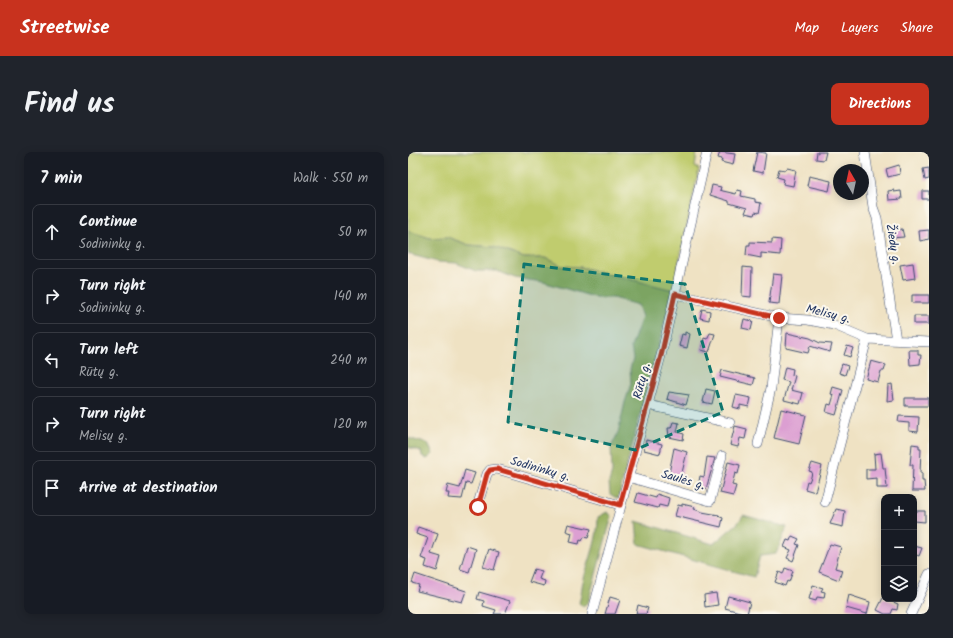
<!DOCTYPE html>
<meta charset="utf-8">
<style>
:root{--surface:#171b24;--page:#20242c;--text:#f1f3f6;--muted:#9ea1a6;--line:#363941;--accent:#c8321e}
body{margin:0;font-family:Kalam,sans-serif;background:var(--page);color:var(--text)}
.controls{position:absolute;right:12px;bottom:12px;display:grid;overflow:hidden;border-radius:8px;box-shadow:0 2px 10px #0003}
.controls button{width:36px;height:36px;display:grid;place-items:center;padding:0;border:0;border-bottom:1px solid var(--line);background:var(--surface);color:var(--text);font:20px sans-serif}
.compass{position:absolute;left:425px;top:12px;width:36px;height:36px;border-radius:50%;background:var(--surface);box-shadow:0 2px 10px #0003;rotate:351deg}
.stop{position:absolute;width:12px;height:12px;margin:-9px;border:3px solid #c8321e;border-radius:50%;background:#fff}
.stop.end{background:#c8321e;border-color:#fff;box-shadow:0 1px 4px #0008}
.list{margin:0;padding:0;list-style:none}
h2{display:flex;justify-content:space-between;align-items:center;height:52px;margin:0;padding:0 16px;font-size:17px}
h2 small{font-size:13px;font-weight:400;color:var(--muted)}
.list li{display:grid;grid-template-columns:26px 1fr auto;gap:12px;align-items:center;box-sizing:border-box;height:56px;margin:0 8px 8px;padding:0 8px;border:1px solid var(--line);border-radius:8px}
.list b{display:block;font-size:15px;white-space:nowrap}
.list p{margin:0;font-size:13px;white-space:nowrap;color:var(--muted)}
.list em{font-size:13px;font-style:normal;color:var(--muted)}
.icon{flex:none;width:22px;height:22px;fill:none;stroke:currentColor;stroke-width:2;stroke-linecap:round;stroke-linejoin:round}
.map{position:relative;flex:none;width:521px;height:462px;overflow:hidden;border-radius:8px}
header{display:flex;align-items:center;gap:24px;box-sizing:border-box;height:56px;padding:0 20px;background:var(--accent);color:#fff}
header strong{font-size:19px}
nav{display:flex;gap:22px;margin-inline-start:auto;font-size:14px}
.intro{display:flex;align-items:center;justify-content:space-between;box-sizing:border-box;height:96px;padding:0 24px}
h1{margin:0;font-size:28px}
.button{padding:10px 18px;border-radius:8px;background:var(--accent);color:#fff;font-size:14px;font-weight:700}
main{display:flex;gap:24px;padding:0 24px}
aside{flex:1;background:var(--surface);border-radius:8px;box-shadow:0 2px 10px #0003}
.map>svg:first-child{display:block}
.green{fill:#c0cc6e;stroke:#6e7e66}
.forest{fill:#98b061;stroke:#5a7060}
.building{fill:#dc9fd2}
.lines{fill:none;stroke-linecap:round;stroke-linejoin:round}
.minor-casing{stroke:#3b4a6d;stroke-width:10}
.minor{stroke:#fff;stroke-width:9}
.route{stroke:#c8321e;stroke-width:5}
.marked{fill:#0f766e;fill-opacity:0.2;stroke:#0f766e;stroke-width:3;stroke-dasharray:8 5;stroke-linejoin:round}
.labels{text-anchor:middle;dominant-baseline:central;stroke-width:4;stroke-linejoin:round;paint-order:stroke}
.street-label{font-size:12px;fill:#1b2f5e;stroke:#fbf7ec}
</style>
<header>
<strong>Streetwise</strong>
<nav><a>Map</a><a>Layers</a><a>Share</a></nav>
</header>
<div class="intro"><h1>Find us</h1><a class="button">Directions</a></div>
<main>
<aside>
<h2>7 min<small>Walk · 550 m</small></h2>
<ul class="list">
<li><svg class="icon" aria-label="ahead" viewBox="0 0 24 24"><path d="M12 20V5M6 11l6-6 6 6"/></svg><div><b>Continue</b><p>Sodininkų g.</p></div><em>50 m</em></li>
<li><svg class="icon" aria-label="right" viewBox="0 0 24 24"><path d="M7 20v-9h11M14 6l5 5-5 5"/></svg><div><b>Turn right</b><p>Sodininkų g.</p></div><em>140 m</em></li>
<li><svg class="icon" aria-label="left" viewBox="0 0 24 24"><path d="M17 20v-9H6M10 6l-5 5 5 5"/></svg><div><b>Turn left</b><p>Rūtų g.</p></div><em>240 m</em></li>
<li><svg class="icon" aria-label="right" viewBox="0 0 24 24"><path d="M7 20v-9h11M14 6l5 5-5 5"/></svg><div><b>Turn right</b><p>Melisų g.</p></div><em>120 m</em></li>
<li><svg class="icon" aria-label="arrive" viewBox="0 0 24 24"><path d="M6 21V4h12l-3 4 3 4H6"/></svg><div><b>Arrive at destination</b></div></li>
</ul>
</aside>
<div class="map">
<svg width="521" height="462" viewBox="0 0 521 462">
<rect width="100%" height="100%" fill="#fbf7ec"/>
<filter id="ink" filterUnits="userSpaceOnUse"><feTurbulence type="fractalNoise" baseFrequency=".025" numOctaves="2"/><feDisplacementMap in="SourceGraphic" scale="8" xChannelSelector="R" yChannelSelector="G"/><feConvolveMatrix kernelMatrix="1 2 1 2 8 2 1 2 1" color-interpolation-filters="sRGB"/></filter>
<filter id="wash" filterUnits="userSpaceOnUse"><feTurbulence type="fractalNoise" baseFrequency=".012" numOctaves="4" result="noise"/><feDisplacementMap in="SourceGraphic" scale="16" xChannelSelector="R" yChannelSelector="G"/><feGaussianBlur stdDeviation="0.9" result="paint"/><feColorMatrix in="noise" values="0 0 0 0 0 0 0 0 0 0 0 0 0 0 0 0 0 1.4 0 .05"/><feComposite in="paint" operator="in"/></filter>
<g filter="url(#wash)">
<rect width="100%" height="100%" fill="#efe2c3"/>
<path class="green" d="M 0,0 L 289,0 L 287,15 L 291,17 L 265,138 L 172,115 L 154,114 L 137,106 L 116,106 L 86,95 L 61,93 L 39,85 L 22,86 L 0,79 Z"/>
<path class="forest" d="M 0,79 L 22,86 L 39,85 L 61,93 L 86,95 L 116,106 L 137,106 L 154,114 L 172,115 L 265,138 L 210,347 L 202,342 L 201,330 L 204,320 L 203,295 L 210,281 L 217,250 L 223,232 L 222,217 L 225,207 L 223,195 L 234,165 L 230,153 L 205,146 L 189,146 L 135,130 L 107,126 L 89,119 L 68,119 L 48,111 L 30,110 L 0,102 Z
M 0,286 L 20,292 L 25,302 L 19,307 L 14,304 L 13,299 L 0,295 Z
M 199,360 L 204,364 L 180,451 L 175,455 L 171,451 C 174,443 173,434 176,426 C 182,406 190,387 190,365 Z
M 335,363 L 379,375 L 368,402 L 352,404 L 346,425 L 230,392 L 228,369 L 305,392 L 330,371 Z"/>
<g id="blocks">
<path class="building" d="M 312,0 L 327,2 L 325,13 L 313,10 L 314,7 L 310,6 Z
M 349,0 L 358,1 L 355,21 L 345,19 Z
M 409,0 L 418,0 L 416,8 L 408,7 Z
M 491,13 L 492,22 L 480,25 L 478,17 Z
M 379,16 L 388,18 L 385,34 L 375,32 L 376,27 L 369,25 L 371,17 L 378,18 Z
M 521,16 L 521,27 L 517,28 L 515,17 Z
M 401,24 L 423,29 L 421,39 L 399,34 Z
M 304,33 L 313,35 L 312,38 L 315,39 L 328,42 L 329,38 L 334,39 L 333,44 L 347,47 L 347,50 L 353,51 L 351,61 L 347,60 L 346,63 L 337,61 L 339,56 L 321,51 L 321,49 L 302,43 Z
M 486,38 L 486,40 L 493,39 L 494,47 L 481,48 L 480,39 Z
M 514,39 L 521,39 L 521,47 L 514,47 Z
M 488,76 L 488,78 L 494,77 L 496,85 L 483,86 L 481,77 Z
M 521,78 L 521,87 L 512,89 L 511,79 Z
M 364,87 L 373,88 L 372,103 L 353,101 L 353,106 L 338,103 L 339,93 L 342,93 L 342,90 L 364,91 Z
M 505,111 L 507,126 L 495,128 L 492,113 Z
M 335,115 L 344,116 L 343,145 L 334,144 Z
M 365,122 L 374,123 L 371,152 L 361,151 Z
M 504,143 L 521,143 L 521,151 L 504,151 Z
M 294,157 L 302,159 L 301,168 L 292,166 Z
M 506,164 L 521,164 L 521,172 L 506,172 Z
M 336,167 L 345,169 L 343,178 L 334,176 Z
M 277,180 L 282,182 L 279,196 L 271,194 L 274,182 L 277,183 Z
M 302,181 L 307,182 L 301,200 L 293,198 L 296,186 L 299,187 Z
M 379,181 L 402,186 L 412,191 L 424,192 L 422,200 L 402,194 L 400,201 L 378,196 Z
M 439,194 L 445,196 L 442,205 L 436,203 Z
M 501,198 L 510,198 L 510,203 L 513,203 L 512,212 L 502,213 Z
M 463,209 L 478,213 L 476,219 L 473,219 L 470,230 L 458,227 Z
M 434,212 L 440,214 L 437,223 L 431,221 Z
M 377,215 L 385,217 L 384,223 L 387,224 L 383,238 L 395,241 L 392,252 L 376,248 L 381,230 L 374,228 Z
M 314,218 L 347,226 L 345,233 L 312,225 Z
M 484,232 L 486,248 L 479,249 L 480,233 Z
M 425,235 L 435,238 L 428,263 L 418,260 L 420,252 L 423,253 L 426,243 L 423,242 Z
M 298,237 L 307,239 L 304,252 L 295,250 Z
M 261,240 L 281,243 L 278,253 L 259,247 Z
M 328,243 L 343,246 L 341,255 L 332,253 L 332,257 L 325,255 Z
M 497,246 L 520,246 L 520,254 L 497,254 Z
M 373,257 L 398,263 L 391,292 L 366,286 Z
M 491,264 L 511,265 L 510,280 L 501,279 L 501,271 L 490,270 Z
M 265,270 L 271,271 L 269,280 L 276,282 L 275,288 L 261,285 L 260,276 L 263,276 Z
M 327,274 L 339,277 L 337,287 L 332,286 L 330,295 L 322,293 Z
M 238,288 L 254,292 L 252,302 L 236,298 Z
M 504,292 L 511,293 L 511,297 L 513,297 L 512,321 L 514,321 L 514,329 L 516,329 L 517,339 L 504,339 L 505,313 L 502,313 Z
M 266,296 L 279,300 L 272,329 L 260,326 Z
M 473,301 L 475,316 L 477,316 L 479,336 L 469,336 L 469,326 L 458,327 L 458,317 L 467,317 L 466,302 Z
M 299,305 L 307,306 L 298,337 L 290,335 L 292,324 L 296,325 Z
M 320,310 L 332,313 L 330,322 L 327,321 L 324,333 L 328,334 L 325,344 L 312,341 Z
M 404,311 L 414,314 L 407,340 L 397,337 L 399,329 L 401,330 L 403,325 L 404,320 L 401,319 Z
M 57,318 L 67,321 L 63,332 L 58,331 L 54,347 L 40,346 L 41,341 L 38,341 L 40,333 L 52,336 Z
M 230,341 L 248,346 L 249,342 L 261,346 L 259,355 L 251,353 L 250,356 L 227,350 Z
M 274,352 L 287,355 L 286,357 L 294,360 L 311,363 L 310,364 L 315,366 L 313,375 L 267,364 L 270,353 L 274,354 Z
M 428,357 L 437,359 L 435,375 L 422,372 Z
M 506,359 L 517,359 L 517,370 L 506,369 Z
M 160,372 L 183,377 L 180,386 L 176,385 L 174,389 L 172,388 L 171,392 L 162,390 L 164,381 L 158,379 Z
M 10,375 L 30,382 L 23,402 L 33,405 L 29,419 L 17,415 L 19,408 L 13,406 L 20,386 L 8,382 Z
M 384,384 L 391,387 L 388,392 L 391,393 L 385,409 L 379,406 L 383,398 L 376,395 L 379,388 L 382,389 Z
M 422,392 L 433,395 L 427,416 L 434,418 L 431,428 L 411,420 Z
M 59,394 L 68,397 L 61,420 L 52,417 Z
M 506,394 L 514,396 L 511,404 L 506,402 Z
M 81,397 L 91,400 L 86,418 L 75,415 Z
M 377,416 L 385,419 L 381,430 L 379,429 L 377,434 L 367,430 L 371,420 L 375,422 Z
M 126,417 L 134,419 L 131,427 L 137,429 L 136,434 L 121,430 Z
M 7,422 L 58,439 L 54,450 L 9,439 L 11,433 L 4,431 Z
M 405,433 L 415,436 L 413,439 L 417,440 L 416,446 L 409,445 L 408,449 L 401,447 Z
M 71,440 L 102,449 L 97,462 L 86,462 L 88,458 L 75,454 L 76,449 L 69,447 Z
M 308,441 L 310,453 L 297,455 L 296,443 Z
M 441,443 L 462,450 L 459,462 L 438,456 Z
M 320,444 L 342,450 L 339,462 L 317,456 Z
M 202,445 L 212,448 L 207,462 L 197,462 Z
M 475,446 L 490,452 L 489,458 L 485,457 L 483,462 L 477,462 L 469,458 Z
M 230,453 L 240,456 L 238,462 L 228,462 Z"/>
</g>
</g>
<g filter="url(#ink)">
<use href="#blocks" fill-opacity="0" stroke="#3b4a6d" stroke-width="1"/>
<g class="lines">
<g class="minor-casing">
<path id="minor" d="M 457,0 L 465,55 L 469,66 L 488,188
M 267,142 L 371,166 L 400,168 L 426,173 L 459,187 L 521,190
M 240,253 L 322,271
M 350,292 L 363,236 L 371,166
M 220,325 L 302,349 L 314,304
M 417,350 L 459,187
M 69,355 L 79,322 L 82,318 L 89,317 L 212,353
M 184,462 L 254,200 L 299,0
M 503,462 L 521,422"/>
</g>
<use href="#minor" class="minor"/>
</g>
</g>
<g class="lines" filter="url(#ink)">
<path class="route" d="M 70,355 L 79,322 L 82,318 L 89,317 L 212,353 L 254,200 L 267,142 L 371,166"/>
</g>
<path class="marked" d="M 116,112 L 277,132 L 315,260 L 227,298 L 100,270 Z"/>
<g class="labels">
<g class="street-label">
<text transform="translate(485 92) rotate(81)">Žiedų g.</text>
<text transform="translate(420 162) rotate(14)">Melisų g.</text>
<text transform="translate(234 229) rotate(-75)">Rūtų g.</text>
<text transform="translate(132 317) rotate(16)">Sodininkų g.</text>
<text transform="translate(275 328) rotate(16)">Saulės g.</text>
</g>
</g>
</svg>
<div class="controls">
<button>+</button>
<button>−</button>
<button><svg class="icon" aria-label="layers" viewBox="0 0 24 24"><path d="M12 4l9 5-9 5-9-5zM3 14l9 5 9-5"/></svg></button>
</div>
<svg class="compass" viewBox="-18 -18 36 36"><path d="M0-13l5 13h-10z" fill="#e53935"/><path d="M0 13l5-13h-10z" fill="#9ea1a6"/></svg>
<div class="stop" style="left:70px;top:355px"></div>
<div class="stop end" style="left:371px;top:166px"></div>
</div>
</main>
